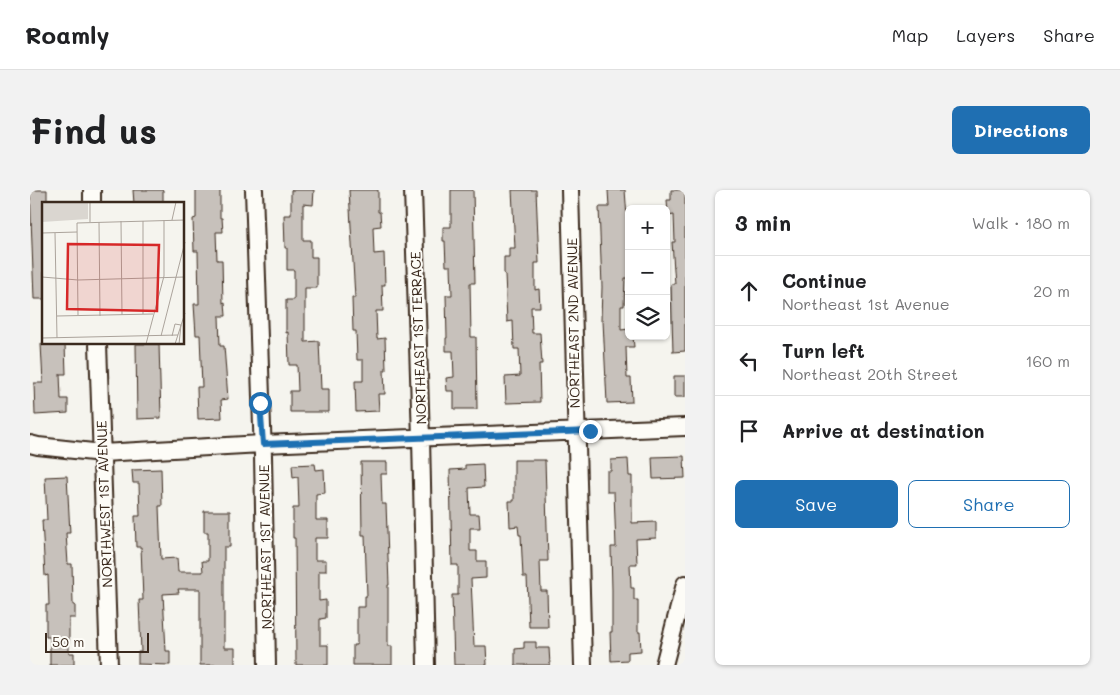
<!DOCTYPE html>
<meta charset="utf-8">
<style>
:root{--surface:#fff;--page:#f2f2f2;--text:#202124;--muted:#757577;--line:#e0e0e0;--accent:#1f6fb2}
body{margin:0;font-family:Mali,sans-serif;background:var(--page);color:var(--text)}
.controls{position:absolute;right:15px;top:15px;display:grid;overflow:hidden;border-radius:8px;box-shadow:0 1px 4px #0004}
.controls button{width:45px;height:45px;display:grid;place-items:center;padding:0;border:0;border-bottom:1px solid var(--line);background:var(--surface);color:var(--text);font:25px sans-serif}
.scale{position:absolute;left:15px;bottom:12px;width:104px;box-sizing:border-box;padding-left:5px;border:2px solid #3b2a1e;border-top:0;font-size:14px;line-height:18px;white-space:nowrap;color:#3b2a1e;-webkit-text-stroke:4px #fdfcf7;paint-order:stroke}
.stop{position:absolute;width:15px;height:15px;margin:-11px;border:4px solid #1f6fb2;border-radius:50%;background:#fff}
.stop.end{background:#1f6fb2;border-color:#fff;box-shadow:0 1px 5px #0008}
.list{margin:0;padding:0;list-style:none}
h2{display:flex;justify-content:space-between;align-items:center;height:65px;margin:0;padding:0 20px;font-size:21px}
h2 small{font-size:16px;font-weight:400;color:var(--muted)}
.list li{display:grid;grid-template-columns:32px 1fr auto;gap:15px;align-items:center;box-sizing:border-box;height:70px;padding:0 20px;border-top:1px solid var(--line)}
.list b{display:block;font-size:19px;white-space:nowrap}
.list p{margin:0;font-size:16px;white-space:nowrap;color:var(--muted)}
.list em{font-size:16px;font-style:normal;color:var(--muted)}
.actions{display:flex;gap:10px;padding:15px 20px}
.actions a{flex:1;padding:11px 0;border:1px solid var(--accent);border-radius:8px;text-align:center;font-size:18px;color:var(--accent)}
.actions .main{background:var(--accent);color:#fff}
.icon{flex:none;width:28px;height:28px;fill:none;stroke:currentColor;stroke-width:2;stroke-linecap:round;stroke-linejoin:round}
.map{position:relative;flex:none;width:655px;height:475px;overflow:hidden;border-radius:8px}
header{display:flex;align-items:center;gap:30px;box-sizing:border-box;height:70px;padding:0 25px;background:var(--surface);border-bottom:1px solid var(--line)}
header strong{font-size:24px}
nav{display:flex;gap:28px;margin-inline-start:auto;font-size:18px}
.intro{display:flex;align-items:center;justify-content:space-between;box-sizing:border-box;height:120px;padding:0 30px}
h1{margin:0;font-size:35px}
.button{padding:12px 22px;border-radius:8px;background:var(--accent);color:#fff;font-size:18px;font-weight:700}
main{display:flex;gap:30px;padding:0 30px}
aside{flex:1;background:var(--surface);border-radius:8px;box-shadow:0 1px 4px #0004}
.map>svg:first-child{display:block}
.building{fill:#c7c1bb;stroke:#3b2a1e}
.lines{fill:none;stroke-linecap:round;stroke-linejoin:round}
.minor-casing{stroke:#3b2a1e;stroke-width:20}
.minor{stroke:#fdfcf7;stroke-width:16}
.route{stroke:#1f6fb2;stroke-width:6}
.labels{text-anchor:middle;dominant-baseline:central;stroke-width:4;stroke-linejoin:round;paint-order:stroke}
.street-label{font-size:14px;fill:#3b2a1e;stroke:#fdfcf7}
.inset-road{fill:none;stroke:#aba39b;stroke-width:1}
.view{fill:#d62828;fill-opacity:0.15;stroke:#d62828;stroke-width:2.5}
.inset-edge{fill:none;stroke:#3b2a1e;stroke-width:2.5}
</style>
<header>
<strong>Roamly</strong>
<nav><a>Map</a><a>Layers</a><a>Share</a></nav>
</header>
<div class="intro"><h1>Find us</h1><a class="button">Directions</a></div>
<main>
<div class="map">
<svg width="655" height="475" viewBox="0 0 655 475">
<rect width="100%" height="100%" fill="#f5f4ee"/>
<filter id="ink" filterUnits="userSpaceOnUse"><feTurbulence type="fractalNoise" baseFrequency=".02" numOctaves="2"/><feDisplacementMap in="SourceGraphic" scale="10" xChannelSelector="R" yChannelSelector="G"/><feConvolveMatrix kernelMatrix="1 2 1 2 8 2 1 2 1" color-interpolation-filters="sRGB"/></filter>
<g filter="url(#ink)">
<path class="building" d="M 0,0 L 17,0 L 17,14 L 14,14 L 14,109 L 4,109 Z
M 103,0 L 133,0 L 133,14 L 104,14 Z
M 166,0 L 190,0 L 190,28 L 192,28 L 193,42 L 186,42 L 187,70 L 192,70 L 193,113 L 195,112 L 196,126 L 189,126 L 190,156 L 194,156 L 198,209 L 191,210 L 192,228 L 168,229 L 167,197 L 172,197 L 170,145 L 166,145 L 164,114 L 169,114 L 168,61 L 164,61 L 163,29 L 166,28 Z
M 261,0 L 284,0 L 283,15 L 273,14 L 273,50 L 281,50 L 281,67 L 287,67 L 287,98 L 275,98 L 275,152 L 289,151 L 291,199 L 299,199 L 299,222 L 260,222 L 260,201 L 268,201 L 267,175 L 259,175 L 258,142 L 256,143 L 256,110 L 264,110 L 264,80 L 257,80 L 257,58 L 255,58 L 254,25 L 261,25 Z
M 319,0 L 348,0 L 348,22 L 350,22 L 351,36 L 343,37 L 344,64 L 354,63 L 355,95 L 352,95 L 353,121 L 346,121 L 347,149 L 355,148 L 356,180 L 354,180 L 355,204 L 348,204 L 349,221 L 326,222 L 325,191 L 333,191 L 333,170 L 327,170 L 326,141 L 323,141 L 322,108 L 325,108 Z
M 421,0 L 443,0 L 445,93 L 440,93 L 441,147 L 446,147 L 447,219 L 424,219 L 424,201 L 417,201 L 416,188 L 424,187 L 423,161 L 416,161 L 416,148 L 417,148 L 416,105 L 422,105 L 421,76 L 416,76 L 415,51 L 413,51 L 413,37 L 421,37 Z
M 482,0 L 506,0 L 509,73 L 505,73 L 505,100 L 509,99 L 510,117 L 501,117 L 502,143 L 510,143 L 512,174 L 509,174 L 510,212 L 476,213 L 475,187 L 490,186 L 489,159 L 484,159 L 483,131 L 477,132 L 475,84 L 474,84 L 474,67 L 479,67 L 479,58 L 485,58 Z
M 578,0 L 595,0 L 599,55 L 599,88 L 595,88 L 594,116 L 591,116 L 591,140 L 599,139 L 599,146 L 603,146 L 604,157 L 596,157 L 597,188 L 601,188 L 602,212 L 577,213 L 573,131 L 571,131 L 572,97 L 569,17 L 579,17 Z
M 641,0 L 655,0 L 655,161 L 643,162 L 641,94 L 645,94 L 642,52 L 645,52 L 644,25 L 638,26 L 637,10 L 641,10 Z
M 11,154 L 35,154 L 36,184 L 30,184 L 31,209 L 38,209 L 38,223 L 5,225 L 4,193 L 13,193 Z
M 106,154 L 129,154 L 131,228 L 107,229 Z
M 644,186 L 655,186 L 655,207 L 644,207 Z
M 654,266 L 655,288 L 623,289 L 622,267 Z
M 598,269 L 599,286 L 602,286 L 602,333 L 626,332 L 626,348 L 606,349 L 607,374 L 600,374 L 601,398 L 604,398 L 604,410 L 608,410 L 608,442 L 610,442 L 611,461 L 598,462 L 598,470 L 581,471 L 580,442 L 582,442 L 582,400 L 581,357 L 586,357 L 584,302 L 577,302 L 577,281 L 581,281 L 581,270 Z
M 484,270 L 515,270 L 518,371 L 510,371 L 511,401 L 517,401 L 518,437 L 499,437 L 497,387 L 493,387 L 491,345 L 489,345 L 488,336 L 480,337 L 479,311 L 484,311 Z
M 331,272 L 357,272 L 357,284 L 351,284 L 352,314 L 356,314 L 359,395 L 358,395 L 358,456 L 362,456 L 362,475 L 323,475 L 323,455 L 327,455 L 327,417 L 335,417 L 335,406 L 337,406 L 335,345 L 332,345 Z
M 285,274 L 286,280 L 294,279 L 295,303 L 286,304 L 286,330 L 298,330 L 298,348 L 285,348 L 285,370 L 296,370 L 296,381 L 289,381 L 289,411 L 296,410 L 296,428 L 290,429 L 290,455 L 298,455 L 298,475 L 266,475 L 265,348 L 263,348 L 263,318 L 269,318 L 268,287 L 263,288 L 262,275 Z
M 453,274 L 454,297 L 439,298 L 440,324 L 449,324 L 450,338 L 440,338 L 440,361 L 447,361 L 447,371 L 456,371 L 456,388 L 441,389 L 444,456 L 456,456 L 457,475 L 424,475 L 422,405 L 428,405 L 428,375 L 422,375 L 420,280 L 435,279 L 435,275 Z
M 131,279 L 132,316 L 129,316 L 131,369 L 147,368 L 148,382 L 173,382 L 172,371 L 178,371 L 178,342 L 174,342 L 174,321 L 200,321 L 200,357 L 194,357 L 194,458 L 205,458 L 205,475 L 170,475 L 170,399 L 148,399 L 149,403 L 133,404 L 136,461 L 140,461 L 140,475 L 108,474 L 108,462 L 111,462 L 109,410 L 113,410 L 111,357 L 106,357 L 105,326 L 110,326 L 109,293 L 103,293 L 102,280 Z
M 37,286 L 40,343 L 36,343 L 38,374 L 42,374 L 43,415 L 45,415 L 45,428 L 39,428 L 39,463 L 44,463 L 44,475 L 20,475 L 20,447 L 16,447 L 16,415 L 19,415 L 18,385 L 15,386 L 12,330 L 17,330 L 15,287 Z
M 494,452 L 506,452 L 506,458 L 519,458 L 520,475 L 485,475 L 485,459 L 494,458 Z"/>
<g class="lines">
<g class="minor-casing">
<path id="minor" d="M 62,0 L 62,14
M 224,0 L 233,266 L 237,475
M 383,0 L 391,248 L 396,475
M 540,0 L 553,475
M 68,154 L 79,475
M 0,254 L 8,256 L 72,263 L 233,254 L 655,237
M 634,475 L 655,394"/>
</g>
<use href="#minor" class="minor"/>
</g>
</g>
<g class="lines" filter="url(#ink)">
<path class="route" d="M 230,213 L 233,254 L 560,241"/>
</g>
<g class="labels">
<g class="street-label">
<text transform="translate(543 133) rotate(-91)">NORTHEAST 2ND AVENUE</text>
<text transform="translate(388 148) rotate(-92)">NORTHEAST 1ST TERRACE</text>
<text transform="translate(74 314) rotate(-92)">NORTHWEST 1ST AVENUE</text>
<text transform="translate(235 357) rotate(-91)">NORTHEAST 1ST AVENUE</text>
</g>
</g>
<g transform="translate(12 12)">
<rect width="142" height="142" fill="#f5f4ee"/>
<path d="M 0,0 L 46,0 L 46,17 L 0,20 Z" fill="#dad6d0"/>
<path class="inset-road" d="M 48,0 L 48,20M 130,18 L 134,0M 79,19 L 80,113M 101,19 L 101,112M 57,20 L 58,114M 0,31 L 35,30M 13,31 L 15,136M 0,75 L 36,78 L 143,75M 36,113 L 35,21 L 143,18M 15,114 L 111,112M 119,134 L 143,40M 130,134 L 133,122 L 139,123M 0,136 L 136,133M 104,142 L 122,74 L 122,18M 133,142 L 143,111M 137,142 L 139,123"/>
<path class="view" d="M 26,42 L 117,43 L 115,109 L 25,107 Z"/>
<rect width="142" height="142" class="inset-edge"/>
</g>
</svg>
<div class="controls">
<button>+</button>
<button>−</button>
<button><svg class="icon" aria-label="layers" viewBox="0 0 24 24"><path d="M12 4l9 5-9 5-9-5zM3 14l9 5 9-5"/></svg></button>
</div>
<div class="scale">50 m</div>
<div class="stop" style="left:230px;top:213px"></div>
<div class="stop end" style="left:560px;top:241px"></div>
</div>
<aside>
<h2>3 min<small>Walk · 180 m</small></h2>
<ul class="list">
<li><svg class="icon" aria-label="ahead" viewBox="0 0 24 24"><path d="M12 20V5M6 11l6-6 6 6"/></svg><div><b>Continue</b><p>Northeast 1st Avenue</p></div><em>20 m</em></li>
<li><svg class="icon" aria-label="left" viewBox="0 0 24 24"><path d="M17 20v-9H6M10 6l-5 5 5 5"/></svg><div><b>Turn left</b><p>Northeast 20th Street</p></div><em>160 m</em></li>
<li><svg class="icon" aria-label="arrive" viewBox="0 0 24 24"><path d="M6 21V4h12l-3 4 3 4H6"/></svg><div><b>Arrive at destination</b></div></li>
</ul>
<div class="actions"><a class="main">Save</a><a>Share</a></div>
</aside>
</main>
